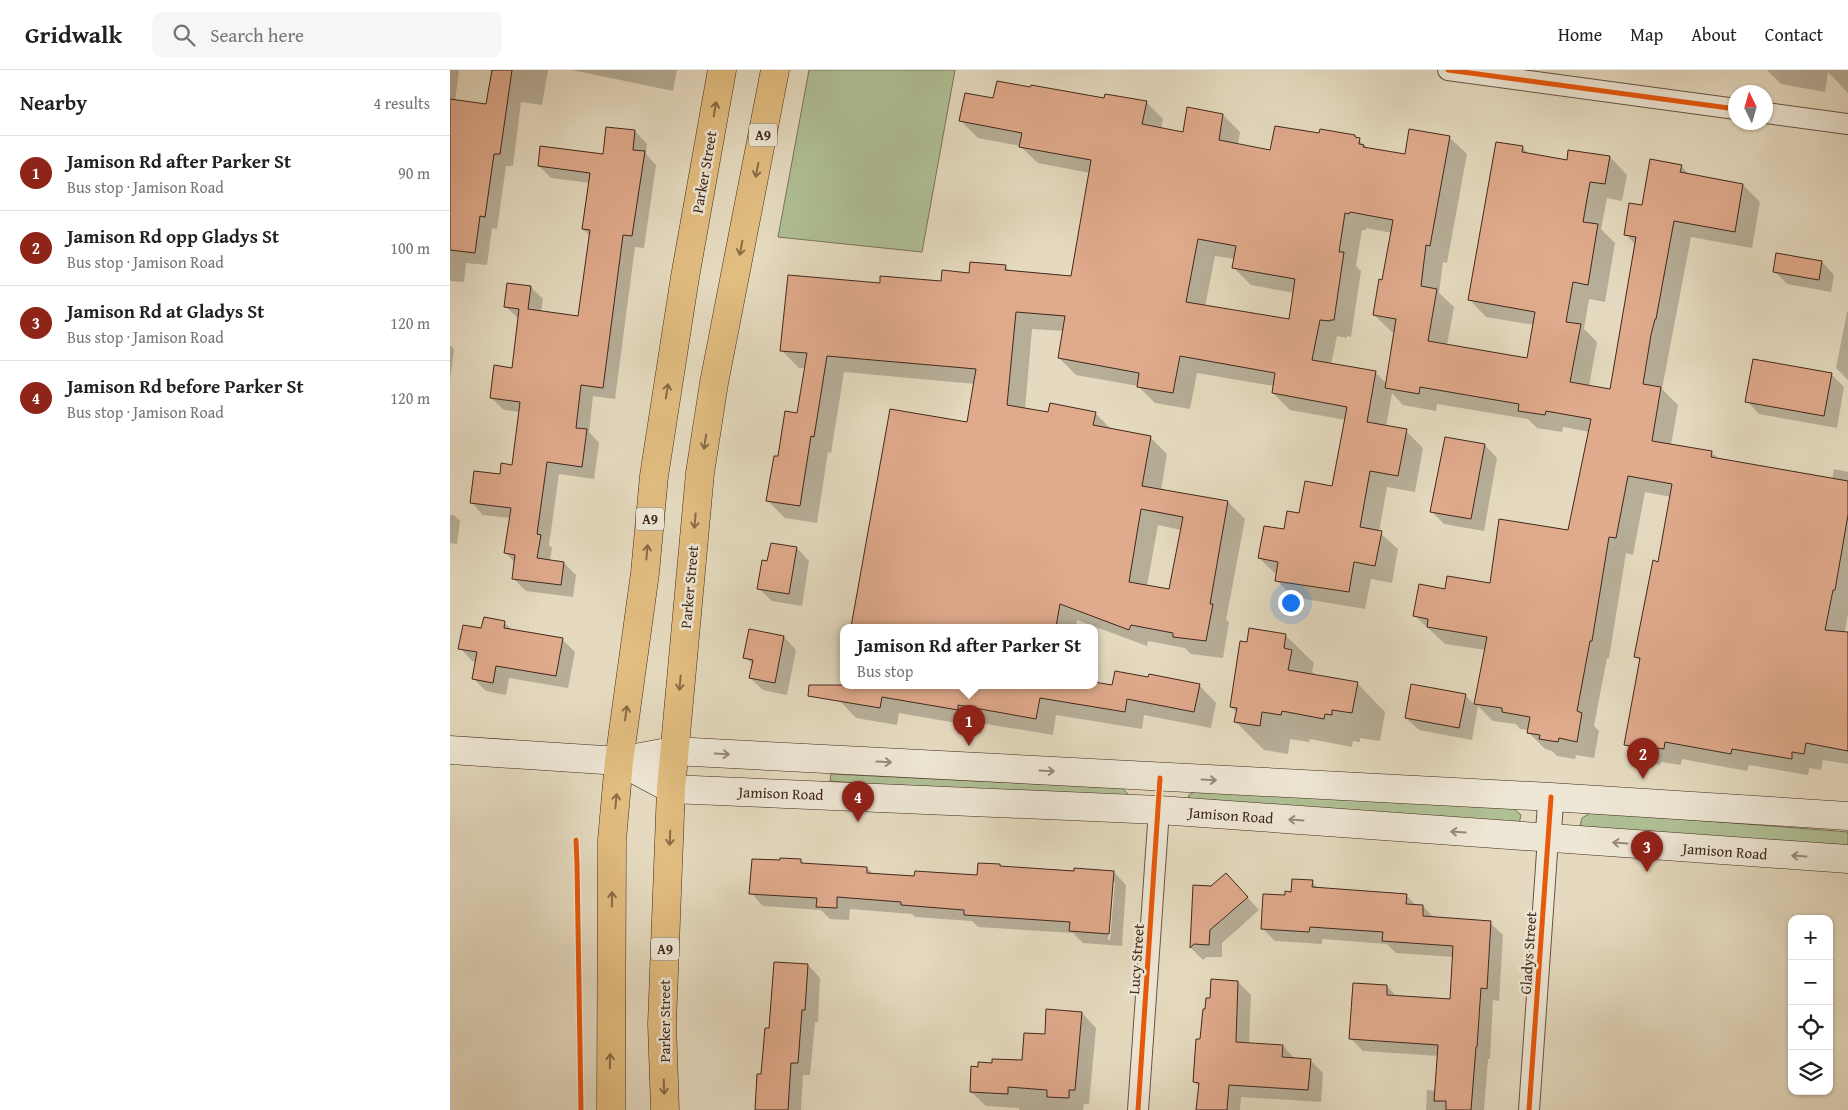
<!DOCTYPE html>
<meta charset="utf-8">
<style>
:root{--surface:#fff;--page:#f6f6f6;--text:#202124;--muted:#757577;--line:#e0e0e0;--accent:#8f2418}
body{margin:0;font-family:"Gentium Book Plus",serif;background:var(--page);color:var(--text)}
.controls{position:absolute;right:15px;bottom:15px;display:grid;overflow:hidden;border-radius:10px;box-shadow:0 1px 4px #0004}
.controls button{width:45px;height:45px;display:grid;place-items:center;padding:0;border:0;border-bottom:1px solid var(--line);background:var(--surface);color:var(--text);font:25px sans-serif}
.compass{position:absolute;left:1278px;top:15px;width:45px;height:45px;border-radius:50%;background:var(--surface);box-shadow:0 1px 4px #0004;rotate:355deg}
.you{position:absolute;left:840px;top:532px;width:18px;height:18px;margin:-12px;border:4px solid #fff;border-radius:50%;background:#1a73e8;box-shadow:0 0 0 8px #1a73e833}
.badge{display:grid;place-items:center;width:32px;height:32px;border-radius:50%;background:var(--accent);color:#fff;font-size:16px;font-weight:700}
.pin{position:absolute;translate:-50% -41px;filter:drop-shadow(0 1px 2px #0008)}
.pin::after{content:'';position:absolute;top:26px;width:18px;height:15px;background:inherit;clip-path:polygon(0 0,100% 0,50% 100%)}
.popup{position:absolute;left:390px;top:554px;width:258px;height:65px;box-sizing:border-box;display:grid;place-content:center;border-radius:10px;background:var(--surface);filter:drop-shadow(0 1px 4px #0005);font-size:16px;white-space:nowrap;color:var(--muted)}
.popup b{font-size:19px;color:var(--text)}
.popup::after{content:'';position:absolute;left:50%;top:100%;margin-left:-10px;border:10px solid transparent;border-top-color:var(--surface)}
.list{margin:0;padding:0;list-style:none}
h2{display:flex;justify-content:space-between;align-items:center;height:65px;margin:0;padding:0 20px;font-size:21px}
h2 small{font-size:16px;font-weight:400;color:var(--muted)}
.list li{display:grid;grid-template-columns:32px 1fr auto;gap:15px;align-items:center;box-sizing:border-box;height:75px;padding:0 20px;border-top:1px solid var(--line)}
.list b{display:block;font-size:19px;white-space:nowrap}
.list p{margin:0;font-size:16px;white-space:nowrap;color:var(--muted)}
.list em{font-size:16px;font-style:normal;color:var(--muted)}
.icon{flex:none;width:28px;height:28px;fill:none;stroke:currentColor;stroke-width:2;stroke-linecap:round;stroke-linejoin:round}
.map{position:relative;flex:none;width:1398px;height:1040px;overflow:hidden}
header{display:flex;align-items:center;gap:30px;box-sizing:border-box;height:70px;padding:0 25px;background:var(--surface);border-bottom:1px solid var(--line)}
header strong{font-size:24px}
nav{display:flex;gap:28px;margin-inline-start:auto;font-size:18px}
.search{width:350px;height:45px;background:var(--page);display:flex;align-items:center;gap:12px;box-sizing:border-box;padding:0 18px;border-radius:10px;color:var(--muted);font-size:19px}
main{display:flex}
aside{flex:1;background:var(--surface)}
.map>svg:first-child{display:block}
.green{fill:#b0c095;stroke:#787458}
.shadow{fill:#0003;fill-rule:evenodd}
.building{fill:#e0aa8c;stroke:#40281b;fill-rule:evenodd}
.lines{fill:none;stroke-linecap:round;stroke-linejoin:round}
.minor-casing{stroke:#695444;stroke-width:22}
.tertiary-casing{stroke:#695444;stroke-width:27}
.secondary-casing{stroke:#40281b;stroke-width:29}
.trunk-casing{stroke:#40281b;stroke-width:29}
.minor{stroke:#eee7d5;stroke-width:20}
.tertiary{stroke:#eee7d5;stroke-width:25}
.secondary{stroke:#eee7d5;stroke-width:28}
.trunk{stroke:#e2bd80;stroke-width:28}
.cycleway-casing{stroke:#eee7d5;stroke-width:8}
.cycleway{stroke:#e8590c;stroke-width:5}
.oneway{stroke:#896b48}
.oneway2{stroke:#978878}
.labels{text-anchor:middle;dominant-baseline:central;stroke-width:5;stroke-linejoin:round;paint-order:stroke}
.shield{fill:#eee7d5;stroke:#746153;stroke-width:1}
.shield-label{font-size:14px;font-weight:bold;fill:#40281b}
.street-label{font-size:15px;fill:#40281b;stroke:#eee7d5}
</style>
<header>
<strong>Gridwalk</strong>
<div class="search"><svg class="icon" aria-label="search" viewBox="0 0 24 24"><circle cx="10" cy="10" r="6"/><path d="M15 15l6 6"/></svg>Search here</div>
<nav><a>Home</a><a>Map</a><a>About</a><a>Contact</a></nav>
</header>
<main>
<aside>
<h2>Nearby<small>4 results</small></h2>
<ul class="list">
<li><span class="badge">1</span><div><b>Jamison Rd after Parker St</b><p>Bus stop · Jamison Road</p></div><em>90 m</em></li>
<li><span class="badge">2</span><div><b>Jamison Rd opp Gladys St</b><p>Bus stop · Jamison Road</p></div><em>100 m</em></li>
<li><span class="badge">3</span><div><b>Jamison Rd at Gladys St</b><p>Bus stop · Jamison Road</p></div><em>120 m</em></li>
<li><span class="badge">4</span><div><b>Jamison Rd before Parker St</b><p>Bus stop · Jamison Road</p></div><em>120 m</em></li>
</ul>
</aside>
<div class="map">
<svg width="1398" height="1040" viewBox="0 0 1398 1040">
<rect width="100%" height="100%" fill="#e5dabf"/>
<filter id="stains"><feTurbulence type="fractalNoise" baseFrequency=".004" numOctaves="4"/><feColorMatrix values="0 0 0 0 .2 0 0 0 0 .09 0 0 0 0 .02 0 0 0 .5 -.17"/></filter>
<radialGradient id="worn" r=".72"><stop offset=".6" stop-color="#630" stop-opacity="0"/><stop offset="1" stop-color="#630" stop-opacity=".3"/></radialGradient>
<path class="green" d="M 359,0 L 505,0 L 472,182 L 328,167 Z
M 381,704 L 672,718 L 678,724 L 677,730 L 670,733 L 380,711 Z
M 746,721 L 1062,737 L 1071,745 L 1069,754 L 738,731 L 739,725 Z
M 1142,742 L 1398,762 L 1398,784 L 1130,756 L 1132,748 Z"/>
<path class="shadow" d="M 0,0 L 9,0 L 5,31 L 37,35 L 43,1 L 37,0 L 98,0 L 92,35 L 71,32 L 63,96 L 56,96 L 47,159 L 42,158 L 37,195 L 16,193 L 14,212 L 0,211 Z
M 122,0 L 227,0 L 223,21 Z
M 1317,0 L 1398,0 L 1398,23 L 1378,2 L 1375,22 L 1331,14 Z
M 544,30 L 655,30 L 696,32 L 713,49 L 711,59 L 734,63 L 773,45 L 790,62 L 788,75 L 821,82 L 870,65 L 904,66 L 920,80 L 956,86 L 999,67 L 1017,84 L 997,193 L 993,192 L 989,223 L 1004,237 L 997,275 L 1078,289 L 1084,255 L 1036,247 L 1019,229 L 1072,77 L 1080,85 L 1118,91 L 1160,87 L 1177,105 L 1172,131 L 1157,128 L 1151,159 L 1165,173 L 1155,232 L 1139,229 L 1134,259 L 1147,272 L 1139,316 L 1161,320 L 1186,175 L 1175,164 L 1193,136 L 1231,96 L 1241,106 L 1293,115 L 1310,132 L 1302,178 L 1241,167 L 1212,319 L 1228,335 L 1221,375 L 1261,382 L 1269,389 L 1382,410 L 1384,399 L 1398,402 L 1398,544 L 1390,588 L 1398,638 L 1398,694 L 1373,690 L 1371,700 L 1359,698 L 1358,705 L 1299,695 L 1297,701 L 1232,689 L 1231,695 L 1211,692 L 1210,695 L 1193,691 L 1175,674 L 1191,592 L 1186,587 L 1209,493 L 1221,427 L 1195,422 L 1183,485 L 1176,483 L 1159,588 L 1157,588 L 1144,656 L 1149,661 L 1144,688 L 1126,685 L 1125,689 L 1107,686 L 1102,681 L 1095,679 L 1078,662 L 1079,660 L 1070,659 L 1066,654 L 1043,651 L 1028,636 L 1022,670 L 969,660 L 956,648 L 1015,625 L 1025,635 L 1036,580 L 995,574 L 965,546 L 996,520 L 1041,514 L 1119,462 L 1140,362 L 1113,357 L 1112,362 L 1087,358 L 1078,349 L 987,334 L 986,341 L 953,335 L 942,323 L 936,357 L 956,361 L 973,378 L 965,422 L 937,417 L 929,462 L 948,479 L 942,513 L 921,509 L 915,539 L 843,527 L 826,510 L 827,505 L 809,488 L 850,445 L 883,417 L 896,350 L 840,340 L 823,323 L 824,316 L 747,303 L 740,339 L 705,333 L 688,316 L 626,305 L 609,288 L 614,261 L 582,259 L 575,339 L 599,344 L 645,343 L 662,360 L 700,367 L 717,384 L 711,420 L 778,432 L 795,449 L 776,550 L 779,552 L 773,588 L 741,584 L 735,578 L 698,571 L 697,576 L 627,550 L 626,557 L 402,557 L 441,340 L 518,354 L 525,314 L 394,302 L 381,383 L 378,382 L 367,453 L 335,448 L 318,431 L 329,388 L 348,345 L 355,298 L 349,298 L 332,281 L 431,214 L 492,213 L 555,196 L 560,201 L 622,207 L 640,103 L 588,93 L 570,76 L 528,68 L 511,51 ZM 916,158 L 942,163 L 933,211 L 924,245 L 942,262 L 945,262 L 937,314 L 925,302 L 881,294 L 887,266 L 897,268 L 897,266 L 901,267 L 911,201 L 906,196 L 912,160 L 916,160 ZM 765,186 L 785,189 L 784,198 L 801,215 L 845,223 L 840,251 L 755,237 ZM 708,455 L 731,460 L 720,520 L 697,516 Z
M 185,61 L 197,74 L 196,84 L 206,95 L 194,178 L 185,177 L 165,329 L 143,326 L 139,362 L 149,373 L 144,409 L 109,404 L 99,475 L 102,478 L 100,491 L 114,493 L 126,505 L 123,527 L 76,521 L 63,508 L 65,493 L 56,483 L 61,448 L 33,445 L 21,432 L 63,396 L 70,342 L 54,340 L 41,328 L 63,299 L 69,249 L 55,236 L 81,217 L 93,229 L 91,242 L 129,247 L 140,166 L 133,159 L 140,113 L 101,108 L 89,96 L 154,85 Z
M 1372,192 L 1384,205 L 1381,222 L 1337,214 L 1324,201 Z
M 1397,242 L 1398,242 L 1398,310 L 1386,298 Z
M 0,275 L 4,279 L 0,310 Z
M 1381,304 L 1394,317 L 1387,358 L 1309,344 L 1297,331 Z
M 1035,375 L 1047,388 L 1034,461 L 994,454 L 982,442 Z
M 0,445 L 4,445 L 10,451 L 7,474 L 0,473 Z
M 347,478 L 359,491 L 352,536 L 322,531 L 309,519 L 318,492 Z
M 54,552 L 63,561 L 112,569 L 125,582 L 118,618 L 59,608 L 56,625 L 36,621 L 23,608 L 26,592 L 22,591 L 10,578 Z
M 835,565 L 864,593 L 862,602 L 867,606 L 907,613 L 935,642 L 930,671 L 910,668 L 910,672 L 903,671 L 902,677 L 860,669 L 859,672 L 840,669 L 838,684 L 814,680 L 786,652 L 787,643 L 781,637 L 798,573 Z
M 334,567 L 346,580 L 337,625 L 313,620 L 300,608 L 303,595 L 295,587 Z
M 394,603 L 394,615 L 644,614 L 663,617 L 749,615 L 766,633 L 761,658 L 694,645 L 692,659 L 606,645 L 603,665 L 525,652 L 524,656 L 449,643 L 447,655 L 406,648 L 389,630 Z
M 351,791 L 354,794 L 417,798 L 424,805 L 466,808 L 529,807 L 549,795 L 551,797 L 625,802 L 664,802 L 676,815 L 672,876 L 633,873 L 623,863 L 528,857 L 522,851 L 465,847 L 462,844 L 400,839 L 399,850 L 380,849 L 371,840 L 313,836 L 301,823 ZM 662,812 L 665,812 L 660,870 L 658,870 Z
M 862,812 L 869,819 L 956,825 L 967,836 L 973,836 L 984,848 L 1040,853 L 1053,865 L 1049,931 L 1043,930 L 1040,989 L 1038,989 L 1034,1040 L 976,1040 L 977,1020 L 986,1021 L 989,986 L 913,981 L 900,968 L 937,916 L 947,927 L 1001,930 L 1004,887 L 946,883 L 937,874 L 872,869 L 872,874 L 825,871 L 812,858 L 836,826 Z
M 744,817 L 789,818 L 809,840 L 772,873 L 772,887 L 757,887 L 753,890 L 741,878 Z
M 358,895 L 370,908 L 368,952 L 365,952 L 360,1005 L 353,1005 L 351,1040 L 306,1040 L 320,959 Z
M 788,912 L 801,925 L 799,974 L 833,976 L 846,990 L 860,990 L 873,1003 L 871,1032 L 791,1027 L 790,1040 L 748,1040 L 750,1017 L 744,1012 L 757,940 L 761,929 Z
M 632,943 L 646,958 L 639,1034 L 634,1034 L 633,1040 L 569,1040 L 569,1038 L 536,1036 L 521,1022 L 529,998 L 543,994 L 573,992 L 596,966 Z"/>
<path class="building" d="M 42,0 L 62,0 L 50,84 L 44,84 L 35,147 L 30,146 L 25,183 L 0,180 L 0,29 L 36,34 Z
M 547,11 L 580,17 L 581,15 L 654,28 L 655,24 L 697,31 L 692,54 L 733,62 L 737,37 L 773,44 L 769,70 L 820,80 L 825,56 L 869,63 L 870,59 L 905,65 L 905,67 L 910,68 L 909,74 L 914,75 L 913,77 L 955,84 L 959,59 L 1000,66 L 980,176 L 976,175 L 971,216 L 987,219 L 978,271 L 1077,288 L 1085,242 L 1018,230 L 1046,72 L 1073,76 L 1072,82 L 1117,90 L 1118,80 L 1160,86 L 1155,114 L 1140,112 L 1133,152 L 1148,154 L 1138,215 L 1123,212 L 1116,252 L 1131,254 L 1120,312 L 1160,319 L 1186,167 L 1174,165 L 1179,133 L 1192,135 L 1200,89 L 1232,95 L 1230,102 L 1293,114 L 1285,162 L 1224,151 L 1206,249 L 1205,249 L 1201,265 L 1193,314 L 1211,317 L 1202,371 L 1262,381 L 1261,387 L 1398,411 L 1398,445 L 1385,520 L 1383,520 L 1375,560 L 1398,562 L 1398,681 L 1356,673 L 1354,684 L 1342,682 L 1342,689 L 1282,679 L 1281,684 L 1215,672 L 1214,679 L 1194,676 L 1194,678 L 1174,675 L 1190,588 L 1184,587 L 1190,556 L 1203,490 L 1208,492 L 1222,414 L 1178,406 L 1166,468 L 1159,467 L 1142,571 L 1140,571 L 1127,641 L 1132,643 L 1127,672 L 1109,668 L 1108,672 L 1089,669 L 1090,665 L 1077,663 L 1080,647 L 1052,642 L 1052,638 L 1024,634 L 1037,567 L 977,557 L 978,549 L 963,546 L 969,514 L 995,519 L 997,506 L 1040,513 L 1049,449 L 1118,460 L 1141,349 L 1096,341 L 1095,345 L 1068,341 L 1069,334 L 970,317 L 969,324 L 935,318 L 946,249 L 923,245 L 929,209 L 932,210 L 943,150 L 900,142 L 899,144 L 895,143 L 889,182 L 894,182 L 884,250 L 880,250 L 880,251 L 870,250 L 862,290 L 926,301 L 917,352 L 957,359 L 948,406 L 920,401 L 910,457 L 932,461 L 925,496 L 904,492 L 899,522 L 825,511 L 828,492 L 808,488 L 814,456 L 834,459 L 837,441 L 849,443 L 855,411 L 882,416 L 897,337 L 822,323 L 825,303 L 730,286 L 723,323 L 687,317 L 689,303 L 608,288 L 615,246 L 566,242 L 557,335 L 598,342 L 600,333 L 646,342 L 643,355 L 701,366 L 692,416 L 778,431 L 760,534 L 763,534 L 756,571 L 723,567 L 723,563 L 681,555 L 679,560 L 610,534 L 606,557 L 401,557 L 440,339 L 517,352 L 526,299 L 377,286 L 364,367 L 361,366 L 350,436 L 316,431 L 324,386 L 328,386 L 335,341 L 347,343 L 357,283 L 330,281 L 338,205 L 430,213 L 430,206 L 491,211 L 492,200 L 519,203 L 520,192 L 556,195 L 555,200 L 621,206 L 641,90 L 569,77 L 572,63 L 509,51 L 515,23 L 543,28 ZM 748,169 L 786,176 L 782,198 L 845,209 L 839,249 L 736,232 ZM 691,439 L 733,447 L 719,519 L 679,512 Z
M 156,57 L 185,60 L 183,80 L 195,81 L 182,166 L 173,165 L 153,318 L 131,315 L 126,358 L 137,359 L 132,397 L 97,392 L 87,464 L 91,465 L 87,488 L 114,492 L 111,515 L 62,509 L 65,485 L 54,483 L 61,438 L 20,433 L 24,401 L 50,404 L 51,393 L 62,395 L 70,332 L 40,328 L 44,295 L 62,298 L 69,239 L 54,237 L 57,213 L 81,216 L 78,239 L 128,246 L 140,160 L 132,159 L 140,103 L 88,96 L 90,76 L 153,84 Z
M 1326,183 L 1372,191 L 1369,210 L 1323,202 Z
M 1303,289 L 1382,303 L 1374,346 L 1295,332 Z
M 995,367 L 1035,374 L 1021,449 L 980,442 Z
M 321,473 L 347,477 L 339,524 L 307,519 L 312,490 L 317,491 Z
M 34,547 L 55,551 L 54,558 L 113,568 L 106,606 L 46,596 L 43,613 L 22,609 L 27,582 L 8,579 L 13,555 L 31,558 Z
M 799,558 L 836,564 L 834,578 L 842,580 L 838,600 L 908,612 L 902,643 L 882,640 L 882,645 L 875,644 L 874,649 L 832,641 L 831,645 L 812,642 L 810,656 L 784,652 L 787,638 L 780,637 L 790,571 L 797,572 Z
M 299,559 L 334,566 L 325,613 L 299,608 L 303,590 L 293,588 Z
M 665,601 L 698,607 L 699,604 L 750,614 L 744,642 L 677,629 L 675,642 L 590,628 L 586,649 L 508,635 L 508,640 L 432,627 L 430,638 L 358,626 L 359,615 L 644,615 L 644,612 L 662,615 Z
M 961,614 L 1016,624 L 1009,658 L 955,648 Z
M 330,788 L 351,789 L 351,793 L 417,797 L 417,803 L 464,806 L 465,801 L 527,805 L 528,793 L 550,794 L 550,796 L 624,801 L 624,798 L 664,801 L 659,864 L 619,861 L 620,852 L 514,845 L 514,840 L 451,835 L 451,832 L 387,827 L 387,838 L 366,837 L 367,828 L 299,824 L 302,789 L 330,790 Z
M 776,803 L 798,827 L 760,860 L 759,875 L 744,874 L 740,878 L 743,815 L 761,816 Z
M 842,809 L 863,810 L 862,817 L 957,824 L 956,834 L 973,835 L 973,846 L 1041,851 L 1037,919 L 1031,918 L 1027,977 L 1026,977 L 1021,1040 L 996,1040 L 996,1031 L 984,1031 L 988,975 L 899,969 L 903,913 L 937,915 L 937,925 L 1000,929 L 1003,876 L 932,871 L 933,862 L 860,857 L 859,862 L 811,859 L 813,824 L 835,825 L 835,821 L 841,822 Z
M 324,892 L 358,894 L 355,940 L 352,940 L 348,993 L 341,993 L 338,1040 L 305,1040 L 307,1004 L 311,1004 L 315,958 L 319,958 Z
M 761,909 L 788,911 L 786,972 L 833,975 L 832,987 L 861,989 L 858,1020 L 779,1015 L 777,1040 L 746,1040 L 749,1013 L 743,1012 L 746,969 L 750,969 L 753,939 L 755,939 L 756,928 L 760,928 Z
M 596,939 L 632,942 L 625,1020 L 619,1020 L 619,1028 L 597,1027 L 597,1020 L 558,1017 L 558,1024 L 520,1022 L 521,996 L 528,997 L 528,992 L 542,993 L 542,989 L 572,990 L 574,963 L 595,964 Z"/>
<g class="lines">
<g class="minor-casing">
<path id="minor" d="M 998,0 L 1286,39
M 1316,43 L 1398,54
M 688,1040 L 709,740
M 1079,1040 L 1098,768"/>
</g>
<g class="tertiary-casing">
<path id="tertiary" d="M 1098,768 L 1101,727"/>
</g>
<g class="secondary-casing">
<path id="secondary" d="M 0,680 L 169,691 L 223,681 L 1101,727 L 1398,746
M 169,691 L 221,719 L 709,740 L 1398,789"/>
</g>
<g class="trunk-casing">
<path id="trunk" d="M 161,1040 L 162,770 L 169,691 L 195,503 L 204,406 L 235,207 L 272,0
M 215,1040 L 212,954 L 221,719 L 250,403 L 264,313 L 325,0"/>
</g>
<use href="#minor" class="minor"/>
<use href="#tertiary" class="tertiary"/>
<use href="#secondary" class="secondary"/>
<use href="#trunk" class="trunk"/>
<g class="cycleway-casing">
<path id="cycleway" d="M 998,0 L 1286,39
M 126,770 L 127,794 L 131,1040
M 688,1040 L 710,708
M 1079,1040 L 1101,727"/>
</g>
<use href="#cycleway" class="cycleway"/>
</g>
<defs><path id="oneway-shaft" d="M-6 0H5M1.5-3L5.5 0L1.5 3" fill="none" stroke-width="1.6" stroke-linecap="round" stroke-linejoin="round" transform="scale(1.25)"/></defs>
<g class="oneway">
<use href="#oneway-shaft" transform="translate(265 39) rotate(-80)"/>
<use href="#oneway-shaft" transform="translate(307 100) rotate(101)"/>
<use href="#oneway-shaft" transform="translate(291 178) rotate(101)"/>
<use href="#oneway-shaft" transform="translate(217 321) rotate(-81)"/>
<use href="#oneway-shaft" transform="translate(255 372) rotate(99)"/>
<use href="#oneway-shaft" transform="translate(245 451) rotate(95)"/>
<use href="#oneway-shaft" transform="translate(197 482) rotate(-85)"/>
<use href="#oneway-shaft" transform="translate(230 613) rotate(95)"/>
<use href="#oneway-shaft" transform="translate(176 643) rotate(-82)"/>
<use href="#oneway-shaft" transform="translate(166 731) rotate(-85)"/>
<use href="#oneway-shaft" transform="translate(220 768) rotate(92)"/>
<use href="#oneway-shaft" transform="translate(162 829) rotate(-89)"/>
<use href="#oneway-shaft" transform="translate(160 991) rotate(-89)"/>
<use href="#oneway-shaft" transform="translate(214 1017) rotate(88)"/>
</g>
<g class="oneway2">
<use href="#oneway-shaft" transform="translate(272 684) rotate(3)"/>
<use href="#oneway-shaft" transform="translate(434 692) rotate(3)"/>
<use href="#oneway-shaft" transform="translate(597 701) rotate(3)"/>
<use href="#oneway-shaft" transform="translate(759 710) rotate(3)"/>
<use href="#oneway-shaft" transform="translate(846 750) rotate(-176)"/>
<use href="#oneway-shaft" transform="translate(1008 762) rotate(-176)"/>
<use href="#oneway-shaft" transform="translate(1170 773) rotate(-176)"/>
<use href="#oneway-shaft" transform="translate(1349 786) rotate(-176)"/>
</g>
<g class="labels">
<g class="shield">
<rect x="299" y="53.5" width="28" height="23" rx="4"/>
<rect x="186" y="437.5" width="28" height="23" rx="4"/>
<rect x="201" y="867.5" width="28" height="23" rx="4"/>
</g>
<g class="shield-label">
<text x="313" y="65">A9</text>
<text x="200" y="449">A9</text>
<text x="215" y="879">A9</text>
</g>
<g class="street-label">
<text transform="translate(254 102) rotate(-80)">Parker Street</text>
<text transform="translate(239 517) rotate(-85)">Parker Street</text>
<text transform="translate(331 723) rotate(2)">Jamison Road</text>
<text transform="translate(781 745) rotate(4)">Jamison Road</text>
<text transform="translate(1275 781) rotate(4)">Jamison Road</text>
<text transform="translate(1078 883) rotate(-86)">Gladys Street</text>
<text transform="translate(686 889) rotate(-86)">Lucy Street</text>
<text transform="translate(214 951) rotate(-90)">Parker Street</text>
</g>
</g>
<rect width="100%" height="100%" filter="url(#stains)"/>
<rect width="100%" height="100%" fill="url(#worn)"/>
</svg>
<div class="controls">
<button>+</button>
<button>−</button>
<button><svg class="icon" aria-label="locate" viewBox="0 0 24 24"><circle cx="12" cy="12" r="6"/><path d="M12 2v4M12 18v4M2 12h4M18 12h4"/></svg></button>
<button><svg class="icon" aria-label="layers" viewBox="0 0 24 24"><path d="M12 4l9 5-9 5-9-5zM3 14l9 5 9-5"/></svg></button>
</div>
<svg class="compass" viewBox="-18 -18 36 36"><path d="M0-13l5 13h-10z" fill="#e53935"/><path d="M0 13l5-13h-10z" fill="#757577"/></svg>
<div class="you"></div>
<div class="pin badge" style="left:519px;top:676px">1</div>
<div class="popup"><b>Jamison Rd after Parker St</b>Bus stop</div>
<div class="pin badge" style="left:1193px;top:709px">2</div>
<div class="pin badge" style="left:1197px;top:802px">3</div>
<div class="pin badge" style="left:408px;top:752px">4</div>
</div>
</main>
